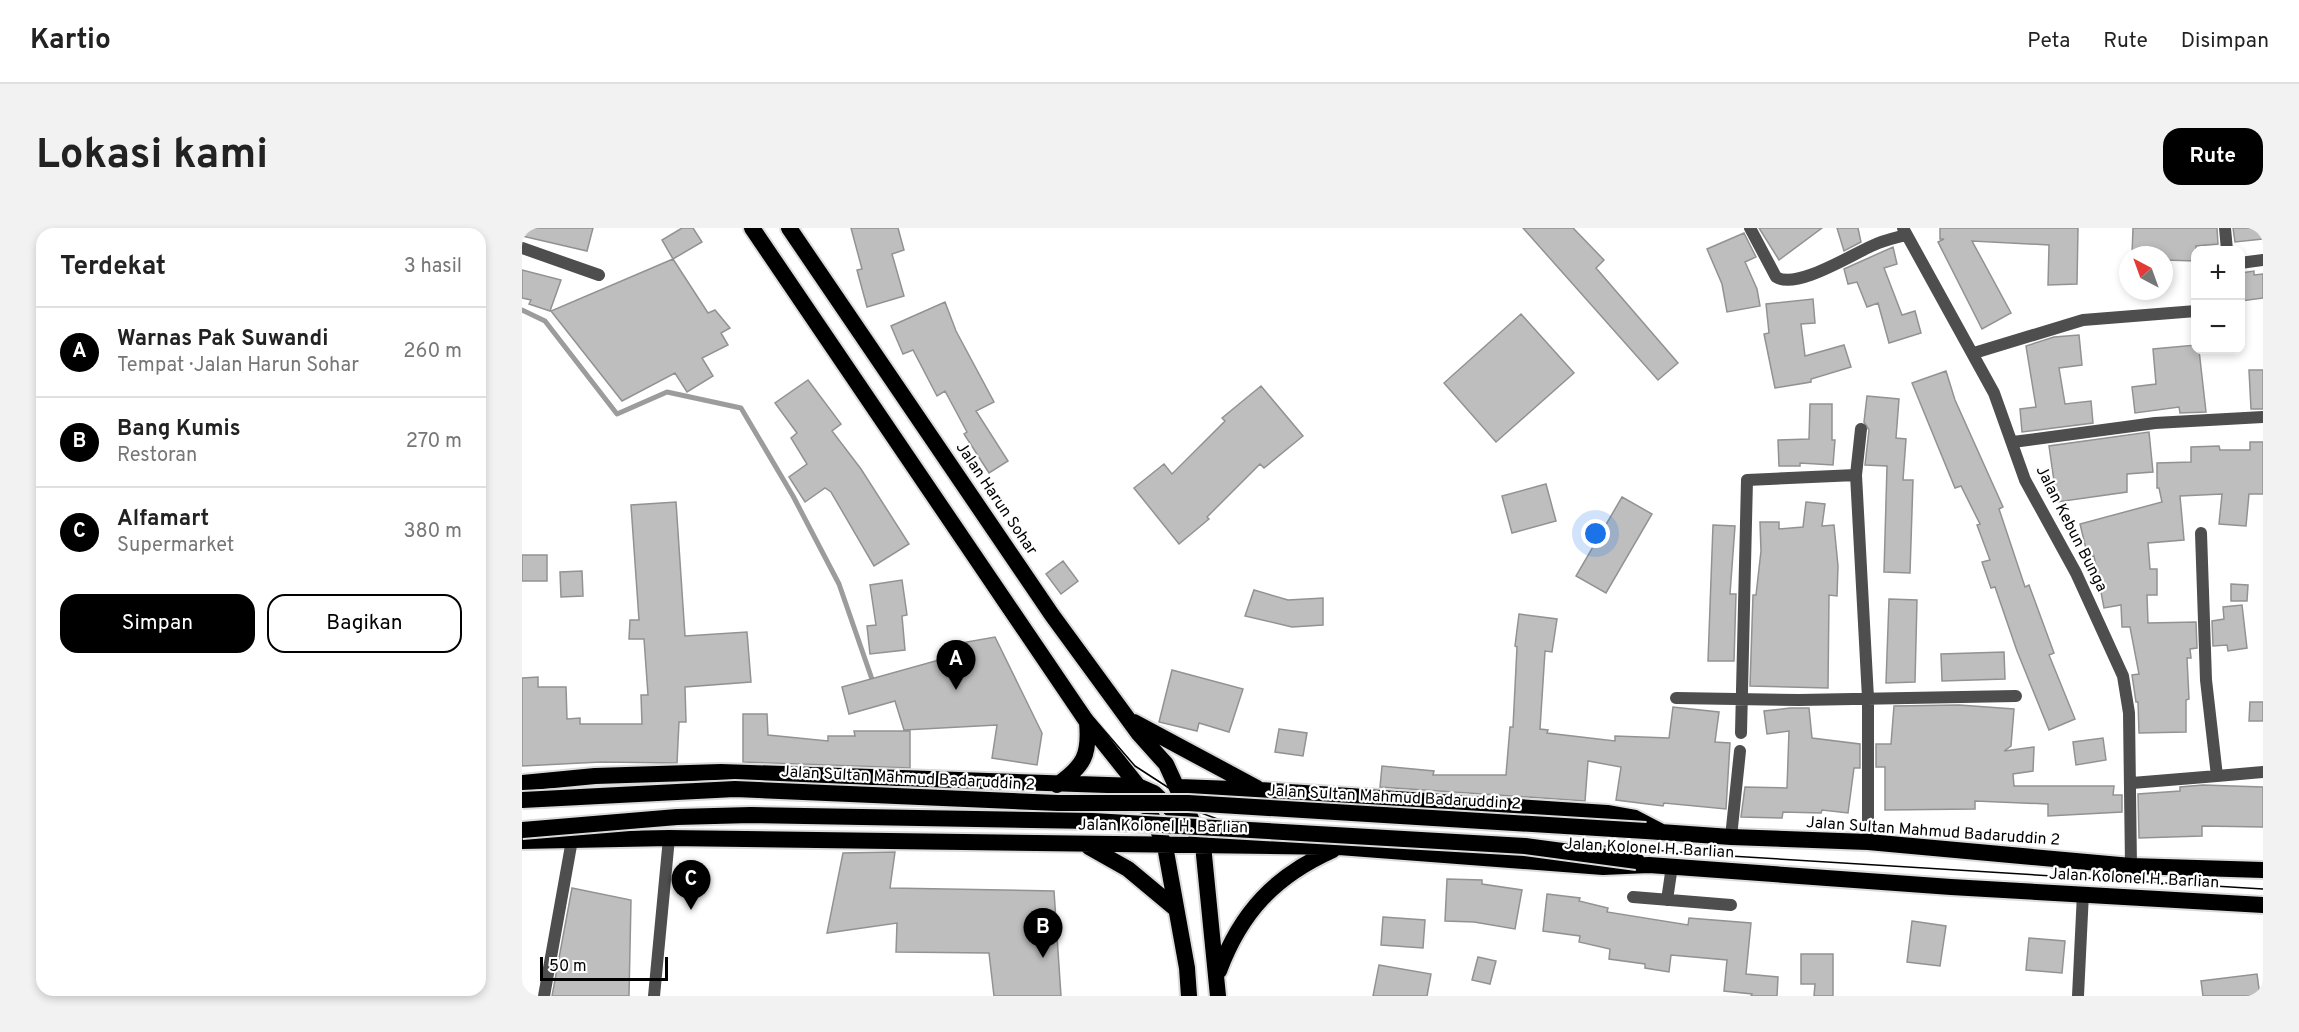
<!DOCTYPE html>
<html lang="id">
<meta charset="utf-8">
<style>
:root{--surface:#fff;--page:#f2f2f2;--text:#222;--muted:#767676;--line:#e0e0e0;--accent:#000}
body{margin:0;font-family:Overpass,sans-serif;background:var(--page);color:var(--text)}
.controls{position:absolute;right:18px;top:18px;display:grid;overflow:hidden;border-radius:12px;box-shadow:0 3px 9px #0003}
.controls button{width:54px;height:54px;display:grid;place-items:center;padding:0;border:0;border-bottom:2px solid var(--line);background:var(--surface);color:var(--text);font:30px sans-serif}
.compass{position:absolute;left:1597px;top:18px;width:54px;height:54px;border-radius:50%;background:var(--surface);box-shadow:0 3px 9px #0003;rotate:319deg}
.scale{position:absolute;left:18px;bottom:15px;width:128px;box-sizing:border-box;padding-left:6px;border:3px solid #000;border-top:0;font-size:16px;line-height:21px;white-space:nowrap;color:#000;-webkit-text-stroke:4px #fff;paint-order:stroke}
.you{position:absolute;left:1074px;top:306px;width:21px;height:21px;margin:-15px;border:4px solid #fff;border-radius:50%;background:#1a73e8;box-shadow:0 0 0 9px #1a73e833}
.badge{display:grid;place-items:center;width:39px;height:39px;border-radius:50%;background:var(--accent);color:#fff;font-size:20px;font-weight:700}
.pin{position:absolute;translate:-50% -50px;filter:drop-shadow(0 2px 3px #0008)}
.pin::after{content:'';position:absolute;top:32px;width:21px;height:18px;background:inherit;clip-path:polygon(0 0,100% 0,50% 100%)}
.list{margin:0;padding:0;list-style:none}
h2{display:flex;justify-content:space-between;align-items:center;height:78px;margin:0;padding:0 24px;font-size:26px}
h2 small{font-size:20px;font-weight:400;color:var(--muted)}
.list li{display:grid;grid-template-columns:39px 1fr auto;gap:18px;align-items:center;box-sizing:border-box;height:90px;padding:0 24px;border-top:2px solid var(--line)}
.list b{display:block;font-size:22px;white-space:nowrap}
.list p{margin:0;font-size:20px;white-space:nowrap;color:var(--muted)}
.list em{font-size:20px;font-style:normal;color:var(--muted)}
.actions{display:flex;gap:12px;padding:18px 24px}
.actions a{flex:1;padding:14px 0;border:2px solid var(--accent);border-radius:18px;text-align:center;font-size:21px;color:var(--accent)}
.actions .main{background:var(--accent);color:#fff}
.map{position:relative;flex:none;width:1741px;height:768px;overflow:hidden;border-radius:18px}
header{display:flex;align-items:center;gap:36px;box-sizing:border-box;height:84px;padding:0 30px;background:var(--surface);border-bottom:2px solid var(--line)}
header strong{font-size:28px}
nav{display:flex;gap:33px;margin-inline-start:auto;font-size:21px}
.intro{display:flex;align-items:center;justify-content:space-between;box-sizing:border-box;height:144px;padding:0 36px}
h1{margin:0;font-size:42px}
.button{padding:15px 27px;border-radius:18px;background:var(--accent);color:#fff;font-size:21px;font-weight:700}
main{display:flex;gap:36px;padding:0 36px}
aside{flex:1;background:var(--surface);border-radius:18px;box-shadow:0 3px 9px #0003}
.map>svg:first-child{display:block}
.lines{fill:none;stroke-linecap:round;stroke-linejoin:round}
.stream{stroke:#9c9c9c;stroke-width:5}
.building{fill:#bebebe;stroke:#929292;stroke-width:1.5}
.trunk-casing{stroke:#dbdbdb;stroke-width:20}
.minor{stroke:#4e4e4e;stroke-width:12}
.tertiary{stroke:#4e4e4e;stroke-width:12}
.trunk{stroke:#000;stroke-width:16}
.tram{stroke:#000;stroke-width:1.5}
.trunk-bridge-casing{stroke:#dbdbdb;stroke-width:20;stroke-linecap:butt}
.trunk-bridge{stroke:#000;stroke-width:16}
.labels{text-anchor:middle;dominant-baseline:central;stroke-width:4.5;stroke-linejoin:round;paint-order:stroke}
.street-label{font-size:16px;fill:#000;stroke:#fff}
</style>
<header>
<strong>Kartio</strong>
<nav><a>Peta</a><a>Rute</a><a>Disimpan</a></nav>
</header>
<div class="intro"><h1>Lokasi kami</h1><a class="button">Rute</a></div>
<main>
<aside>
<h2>Terdekat<small>3 hasil</small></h2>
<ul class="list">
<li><span class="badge">A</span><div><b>Warnas Pak Suwandi</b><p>Tempat · Jalan Harun Sohar</p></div><em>260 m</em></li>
<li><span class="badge">B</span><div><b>Bang Kumis</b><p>Restoran</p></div><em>270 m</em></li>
<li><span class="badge">C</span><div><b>Alfamart</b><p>Supermarket</p></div><em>380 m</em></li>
</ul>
<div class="actions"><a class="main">Simpan</a><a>Bagikan</a></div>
</aside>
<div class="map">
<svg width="1741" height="768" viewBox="0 0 1741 768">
<rect width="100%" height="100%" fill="#fff"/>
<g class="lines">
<path class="stream" d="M 0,82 L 23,93 L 95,186 L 145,164 L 219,180 L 271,268 L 317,356 L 352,457"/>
</g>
<path class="building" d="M 0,0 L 71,0 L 65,23 L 0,8 Z
M 160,0 L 171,0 L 180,14 L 151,31 L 140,12 Z
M 329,0 L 376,0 L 382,22 L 370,26 L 382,68 L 345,79 L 335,42 L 340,41 Z
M 1001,0 L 1051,0 L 1082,32 L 1074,40 L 1156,135 L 1136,152 Z
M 1237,0 L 1300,0 L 1257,32 Z
M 1315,0 L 1336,0 L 1339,14 L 1322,23 Z
M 1418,0 L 1556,0 L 1555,56 L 1526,57 L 1527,17 L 1450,13 L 1489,85 L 1460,101 L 1416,14 L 1422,11 L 1418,11 Z
M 1611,0 L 1695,0 L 1696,16 L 1674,18 L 1674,33 L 1642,32 L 1642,27 L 1610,27 Z
M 1711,0 L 1741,0 L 1741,11 L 1713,14 Z
M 1222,5 L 1234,29 L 1223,34 L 1235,61 L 1238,78 L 1205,84 L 1200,56 L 1185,21 Z
M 1371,19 L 1375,36 L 1362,40 L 1380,87 L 1393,83 L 1399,105 L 1367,115 L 1356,75 L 1345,79 L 1335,54 L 1326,56 L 1322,41 Z
M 151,31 L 186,85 L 193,82 L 208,100 L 199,105 L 206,117 L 180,130 L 191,148 L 165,164 L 153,145 L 100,173 L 29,83 Z
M 0,42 L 39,52 L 28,83 L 7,76 L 9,72 L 0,70 Z
M 1732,43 L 1732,47 L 1741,46 L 1741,70 L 1719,73 L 1719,45 Z
M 1291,71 L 1293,95 L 1279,96 L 1283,128 L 1322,117 L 1329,139 L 1289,151 L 1289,154 L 1253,160 L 1242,106 L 1247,105 L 1244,76 Z
M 423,74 L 434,103 L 472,174 L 454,183 L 486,233 L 467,245 L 442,206 L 445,204 L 423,163 L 415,168 L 391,122 L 381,126 L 369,98 Z
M 999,86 L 1052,145 L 974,214 L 922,155 Z
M 1557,107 L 1560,137 L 1537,140 L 1543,176 L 1569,173 L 1571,195 L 1500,204 L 1498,181 L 1514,179 L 1504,118 L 1532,109 Z
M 1674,117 L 1674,122 L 1677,122 L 1684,184 L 1658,185 L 1657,179 L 1613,185 L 1610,159 L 1634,156 L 1631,121 Z
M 1727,142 L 1741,142 L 1741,181 L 1729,181 Z
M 1424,143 L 1433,172 L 1481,279 L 1477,281 L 1503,359 L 1507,357 L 1532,425 L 1527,427 L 1553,491 L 1527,502 L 1495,423 L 1473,359 L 1469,360 L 1460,334 L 1468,332 L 1455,297 L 1458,296 L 1439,258 L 1433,260 L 1390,155 Z
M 286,152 L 319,196 L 310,203 L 339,241 L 387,316 L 352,338 L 309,264 L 303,260 L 283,274 L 267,249 L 285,236 L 269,210 L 275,205 L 253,175 Z
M 739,158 L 781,208 L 742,240 L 738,236 L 685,289 L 687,291 L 657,316 L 612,260 L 642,236 L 650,246 L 703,193 L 700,190 Z
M 1345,168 L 1377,171 L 1374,210 L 1384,211 L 1381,252 L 1391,252 L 1388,345 L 1362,344 L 1365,238 L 1343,237 L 1347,202 L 1342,194 Z
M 1288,176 L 1310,176 L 1310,212 L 1313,212 L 1311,237 L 1278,235 L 1278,238 L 1257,238 L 1256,212 L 1287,211 Z
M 1627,204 L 1631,244 L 1605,246 L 1605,264 L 1535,274 L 1527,218 Z
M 1728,214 L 1741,214 L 1741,266 L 1727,266 L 1724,298 L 1697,296 L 1700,266 L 1658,268 L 1662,312 L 1626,315 L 1628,341 L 1635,341 L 1635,367 L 1625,367 L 1626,395 L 1674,394 L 1675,420 L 1668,421 L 1669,430 L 1665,430 L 1667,471 L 1664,472 L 1664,504 L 1617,505 L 1616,474 L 1614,474 L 1610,447 L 1617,446 L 1608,399 L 1600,399 L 1599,377 L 1582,380 L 1572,328 L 1566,329 L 1558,296 L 1640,274 L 1637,260 L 1635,260 L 1635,235 L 1669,234 L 1669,219 L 1697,218 L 1698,222 L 1728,222 Z
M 1024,256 L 1034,293 L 990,305 L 980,268 Z
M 1100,269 L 1130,286 L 1084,365 L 1054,348 Z
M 154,274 L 163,408 L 225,404 L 229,454 L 163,459 L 164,494 L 157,494 L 155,535 L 79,534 L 0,538 L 0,450 L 16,449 L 16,459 L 44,459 L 45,491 L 58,490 L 58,496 L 120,496 L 119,467 L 126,467 L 122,411 L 107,411 L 108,392 L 117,392 L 109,277 Z
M 1284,274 L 1303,276 L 1300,298 L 1312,297 L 1316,338 L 1315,368 L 1307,367 L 1306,460 L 1228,458 L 1231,367 L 1234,367 L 1239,323 L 1238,294 L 1257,294 L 1257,301 L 1281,299 Z
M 1191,297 L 1213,298 L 1208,366 L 1214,366 L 1212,433 L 1186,433 Z
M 0,327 L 25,327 L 25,353 L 0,353 Z
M 541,333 L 556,353 L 539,366 L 524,346 Z
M 60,343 L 61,368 L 39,369 L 38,344 Z
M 380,352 L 385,387 L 380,388 L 383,422 L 348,426 L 345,398 L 354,397 L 348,357 Z
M 1709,356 L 1726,357 L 1725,373 L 1709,373 Z
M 732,362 L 766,372 L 801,370 L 801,397 L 770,399 L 723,388 Z
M 1367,371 L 1395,372 L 1393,454 L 1364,455 Z
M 1720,377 L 1725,420 L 1706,423 L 1705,417 L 1691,418 L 1690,393 L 1702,391 L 1701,379 Z
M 997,386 L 1035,391 L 1030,424 L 1023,423 L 1018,501 L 1026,502 L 1025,505 L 1093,513 L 1093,508 L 1147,510 L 1151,479 L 1197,484 L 1193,514 L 1208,515 L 1204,581 L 1142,575 L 1141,578 L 1094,572 L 1099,539 L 1066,533 L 1063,573 L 858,559 L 860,538 L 912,543 L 911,547 L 984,547 L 988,499 L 991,499 L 995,419 L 993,418 Z
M 473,409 L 520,505 L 515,537 L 470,530 L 475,497 L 382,502 L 373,473 L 327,486 L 320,459 L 435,427 L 433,416 Z
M 1482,424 L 1483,451 L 1420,453 L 1419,426 Z
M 650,442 L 721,461 L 707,504 L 677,495 L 675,503 L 637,494 Z
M 1728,474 L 1741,474 L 1741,493 L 1727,493 Z
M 1437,477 L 1492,481 L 1489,518 L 1482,523 L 1512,519 L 1511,543 L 1491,546 L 1492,558 L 1592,558 L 1591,567 L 1600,567 L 1600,584 L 1526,588 L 1526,576 L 1453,573 L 1453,581 L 1363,582 L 1363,539 L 1354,539 L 1354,516 L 1369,516 L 1372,478 Z
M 1268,480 L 1287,480 L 1290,510 L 1338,516 L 1338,540 L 1332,540 L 1326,585 L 1300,582 L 1299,585 L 1261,584 L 1260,590 L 1219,589 L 1223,559 L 1265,560 L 1267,503 L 1245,506 L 1242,483 Z
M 221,486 L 245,486 L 246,507 L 306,513 L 306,508 L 333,508 L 332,503 L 388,503 L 388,540 L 221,534 Z
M 757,501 L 785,505 L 781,528 L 753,524 Z
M 1581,510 L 1584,532 L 1554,537 L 1551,514 Z
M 1681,557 L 1741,559 L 1741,599 L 1680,598 L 1680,608 L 1617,610 L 1616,566 L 1658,563 L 1658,559 Z
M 373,624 L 368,660 L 532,663 L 539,768 L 472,768 L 467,725 L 374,724 L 375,695 L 305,705 L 321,625 Z
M 925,651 L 960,652 L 960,656 L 1000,662 L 993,701 L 952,694 L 923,693 Z
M 50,660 L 109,672 L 107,768 L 30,768 Z
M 1025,666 L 1058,670 L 1057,673 L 1086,680 L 1085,684 L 1166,697 L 1167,690 L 1229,695 L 1224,746 L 1256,749 L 1255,768 L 1229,768 L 1230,766 L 1202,763 L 1205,732 L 1149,727 L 1147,744 L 1123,740 L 1123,736 L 1087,731 L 1088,721 L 1057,714 L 1058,708 L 1021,703 Z
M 861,689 L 903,692 L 901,720 L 859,717 Z
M 1390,693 L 1424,698 L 1418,738 L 1385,734 Z
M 1507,710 L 1543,713 L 1540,745 L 1504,742 Z
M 1279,726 L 1311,726 L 1311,768 L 1292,768 L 1293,756 L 1279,756 Z
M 956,729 L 974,733 L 968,756 L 950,752 Z
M 857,737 L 909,746 L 905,768 L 851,768 Z
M 1735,746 L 1738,768 L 1681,768 L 1679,753 Z"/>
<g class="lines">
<g class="trunk-casing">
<path id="trunk" d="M 230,0 L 565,494 L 616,558 L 643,618 L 665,740 L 667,768
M 267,0 L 530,387 L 617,506 L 644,536 L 681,617 L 696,768
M 612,494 L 735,560
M 0,555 L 73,548 L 199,544 L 616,558 L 632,565 L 671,602
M 535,557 C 562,538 568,527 565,494
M 657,559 L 738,562 L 1085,585 L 1113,590 L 1138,603
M 1124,603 L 1209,609 L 1346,614 L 1609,638 L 1741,642
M 0,613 L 147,610 L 817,619 L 1081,639 L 1127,637 L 1429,659 L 1741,677
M 567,619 L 606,641 L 654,681
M 697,743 C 719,684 753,648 811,622"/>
</g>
<path class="minor" d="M 1228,0 L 1254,49 C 1275,62 1330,26 1352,17 C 1362,12 1373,10 1384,7
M 1381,0 L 1472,165 L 1503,252 L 1554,345 L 1601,448 L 1607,485 L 1609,638
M 1703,0 L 1705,22
M 0,20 L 77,47
M 1718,35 L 1741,32
M 1452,125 L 1561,92 L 1674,83
M 1339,201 L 1334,247 L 1346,470 L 1346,614
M 1491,214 L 1633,195 L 1741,189
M 1154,470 L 1277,472 L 1494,468
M 1219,505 L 1225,252 L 1334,247
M 1695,548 L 1741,544
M 1610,555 L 1695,548 L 1684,452 L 1679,305
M 1209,609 L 1218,523
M 1111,669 L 1209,677
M 1145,672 L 1150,638
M 22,768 L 50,612
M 1556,768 L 1561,665"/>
<path class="tertiary" d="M 132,768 L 147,610"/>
<use href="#trunk" class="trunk"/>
<path class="tram" d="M 226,0 L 480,381 L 559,493 L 603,543 L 645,572 L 698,592 L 729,597 L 899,604 L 1208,628 L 1741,661
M 238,0 L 490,376 L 568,486 L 613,538 L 650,562 L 699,583 L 810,591"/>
<g class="trunk-bridge-casing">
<path id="trunk-bridge" d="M 0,572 L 213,561 L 536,575 L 666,575 L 1124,603
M 0,602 L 155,589 L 229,587 L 571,593 L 1003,618 L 1115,633"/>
</g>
<use href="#trunk-bridge" class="trunk-bridge"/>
</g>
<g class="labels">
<g class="street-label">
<text transform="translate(474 271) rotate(56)">Jalan Harun Sohar</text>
<text transform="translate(1549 301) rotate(63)">Jalan Kebun Bunga</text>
<text transform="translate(386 551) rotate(3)">Jalan Sultan Mahmud Badaruddin 2</text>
<text transform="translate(872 570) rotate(3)">Jalan Sultan Mahmud Badaruddin 2</text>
<text transform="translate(641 599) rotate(1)">Jalan Kolonel H. Barlian</text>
<text transform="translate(1411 604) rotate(4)">Jalan Sultan Mahmud Badaruddin 2</text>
<text transform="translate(1127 621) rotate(3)">Jalan Kolonel H. Barlian</text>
<text transform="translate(1612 651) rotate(3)">Jalan Kolonel H. Barlian</text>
</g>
</g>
</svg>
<div class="controls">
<button>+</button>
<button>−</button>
</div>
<svg class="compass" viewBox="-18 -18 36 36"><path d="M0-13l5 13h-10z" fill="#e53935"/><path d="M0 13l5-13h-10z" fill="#767676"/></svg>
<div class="scale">50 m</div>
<div class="you"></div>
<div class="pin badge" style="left:434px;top:462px">A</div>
<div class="pin badge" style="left:521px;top:730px">B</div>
<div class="pin badge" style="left:169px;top:682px">C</div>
</div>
</main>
